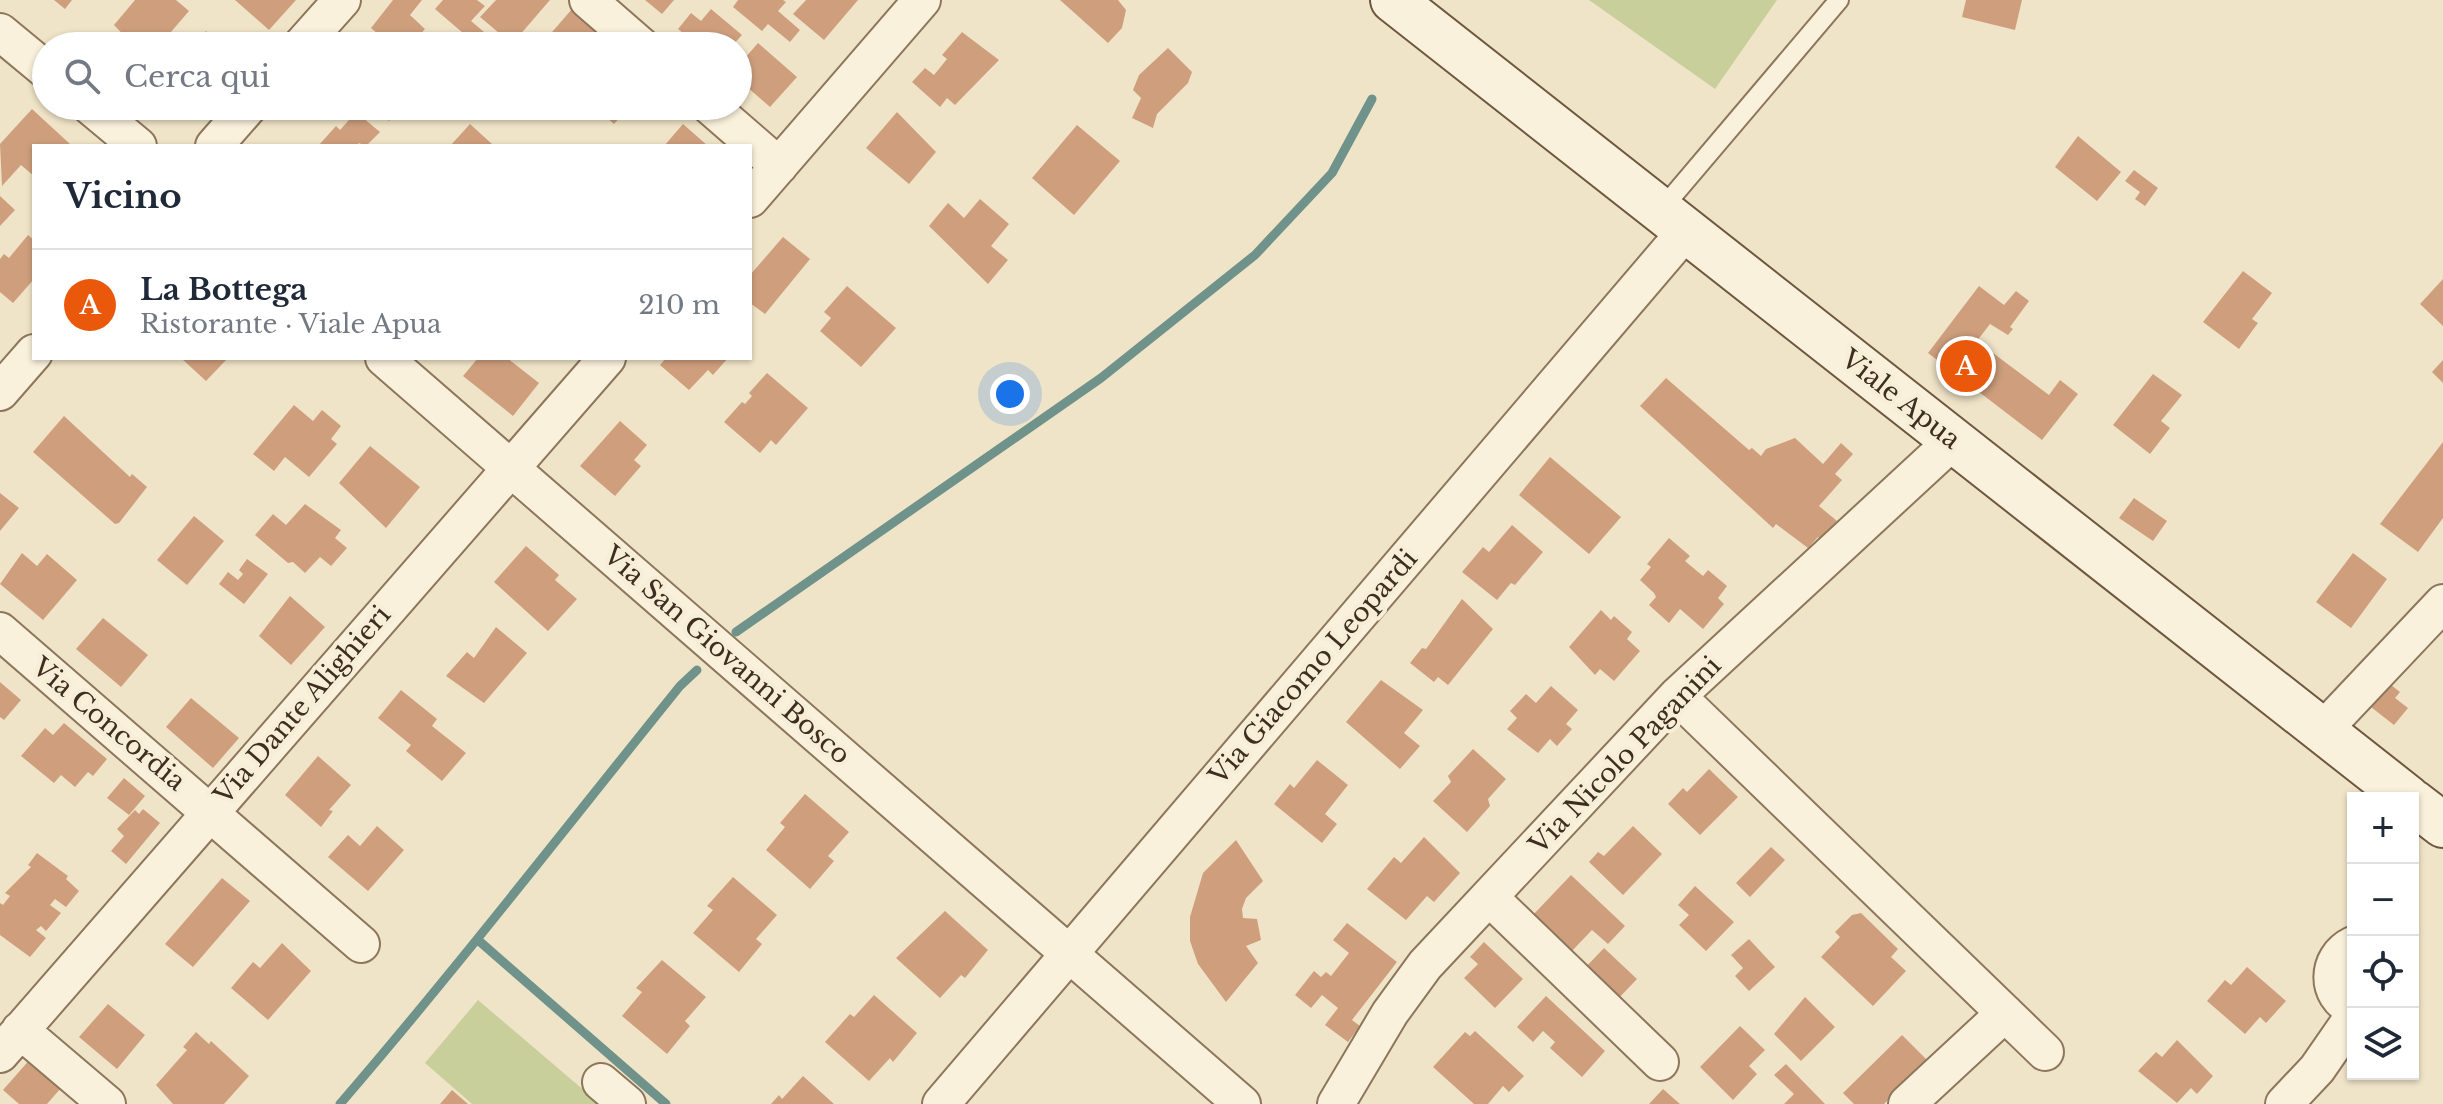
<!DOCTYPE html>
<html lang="it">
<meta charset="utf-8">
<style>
:root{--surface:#fff;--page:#f2f2f3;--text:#1f2937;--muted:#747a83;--line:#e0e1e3;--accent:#ea580c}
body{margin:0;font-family:"Libre Baskerville",serif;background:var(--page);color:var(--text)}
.controls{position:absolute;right:24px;bottom:24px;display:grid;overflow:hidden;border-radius:0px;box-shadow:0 2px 6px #0004}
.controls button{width:72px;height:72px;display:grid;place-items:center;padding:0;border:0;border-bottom:2px solid var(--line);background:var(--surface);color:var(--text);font:40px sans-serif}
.you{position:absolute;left:1010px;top:394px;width:28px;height:28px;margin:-20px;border:6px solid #fff;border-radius:50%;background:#1a73e8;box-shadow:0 0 0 12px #1a73e833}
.badge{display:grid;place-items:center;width:52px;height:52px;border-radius:50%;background:var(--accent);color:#fff;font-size:26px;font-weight:700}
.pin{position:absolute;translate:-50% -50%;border:4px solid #fff;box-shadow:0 2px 8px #0006}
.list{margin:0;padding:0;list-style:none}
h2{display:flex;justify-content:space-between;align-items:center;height:104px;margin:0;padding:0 32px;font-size:34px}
h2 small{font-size:26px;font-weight:400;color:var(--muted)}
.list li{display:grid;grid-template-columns:52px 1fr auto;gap:24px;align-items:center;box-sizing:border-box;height:112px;padding:0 32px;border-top:2px solid var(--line)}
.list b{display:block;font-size:30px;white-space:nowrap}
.list p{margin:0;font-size:26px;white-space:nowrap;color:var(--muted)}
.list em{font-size:26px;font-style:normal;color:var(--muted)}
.icon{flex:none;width:44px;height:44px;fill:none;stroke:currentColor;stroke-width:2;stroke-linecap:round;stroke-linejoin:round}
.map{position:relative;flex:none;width:2443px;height:1104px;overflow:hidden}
.search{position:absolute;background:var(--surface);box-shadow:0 2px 6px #0004;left:32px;top:32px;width:720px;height:88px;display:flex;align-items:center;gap:20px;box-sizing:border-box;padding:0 28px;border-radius:44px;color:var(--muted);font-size:30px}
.panel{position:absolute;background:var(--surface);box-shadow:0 2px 6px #0004;left:32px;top:144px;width:720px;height:216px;border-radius:0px}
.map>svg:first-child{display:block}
.green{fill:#c9cf9b}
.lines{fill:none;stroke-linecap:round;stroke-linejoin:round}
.stream{stroke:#6f938a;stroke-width:9}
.building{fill:#cf9f7d}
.lane-casing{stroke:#8d765c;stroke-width:22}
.street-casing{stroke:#8d765c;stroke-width:40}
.secondary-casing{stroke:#6f573f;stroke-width:48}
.lane{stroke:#faf1dc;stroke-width:18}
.street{stroke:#faf1dc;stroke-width:36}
.secondary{stroke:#faf1dc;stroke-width:44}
.labels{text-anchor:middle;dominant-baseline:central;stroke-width:8;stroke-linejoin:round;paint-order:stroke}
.street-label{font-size:26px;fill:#3d2e20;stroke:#f7eed8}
</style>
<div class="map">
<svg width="2443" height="1104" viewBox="0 0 2443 1104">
<rect width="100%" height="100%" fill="#f0e4c8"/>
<path class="green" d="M 1589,0 L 1777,0 L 1715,89 Z
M 478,1000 L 600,1104 L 472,1104 L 425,1063 Z"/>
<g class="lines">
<path class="stream" d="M 736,632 L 1101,378 L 1255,255 L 1332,173 L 1372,99
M 478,940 L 666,1104
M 340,1104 C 457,968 567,826 680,686 L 697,670"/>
</g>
<path class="building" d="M 54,0 L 72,0 L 65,9 Z
M 135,0 L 176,0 L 189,11 L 159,46 L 134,46 L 114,25 Z
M 235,0 L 296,0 L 269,30 Z
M 393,0 L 422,0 L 410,15 L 425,29 L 411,45 L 404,40 L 399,46 L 392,46 L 371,28 Z
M 443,0 L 477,0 L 485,6 L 471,21 L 490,37 L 483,46 L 478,46 L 435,9 Z
M 496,0 L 550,0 L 512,44 L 480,17 Z
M 645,0 L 674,0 L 662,14 Z
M 738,0 L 783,0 L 786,2 L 778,11 L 800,30 L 790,42 L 768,24 L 762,31 L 733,7 Z
M 806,0 L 858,0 L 824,40 L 793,14 Z
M 1060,0 L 1118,0 L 1126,10 L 1122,28 L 1108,43 Z
M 1966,0 L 2022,0 L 2015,30 L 1962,17 Z
M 572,9 L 605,37 L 598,46 L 555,46 L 546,39 Z
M 711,9 L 742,35 L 732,46 L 699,46 L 678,29 L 691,13 L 701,21 Z
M 206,31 L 223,46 L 193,46 Z
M 962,32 L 999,60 L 955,105 L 947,98 L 940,107 L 912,82 L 925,68 L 934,75 L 947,59 L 942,55 Z
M 758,43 L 797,77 L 770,107 L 738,79 L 738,66 Z
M 1168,48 L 1192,72 L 1188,83 L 1157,114 L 1153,128 L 1132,118 L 1141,98 L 1133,90 L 1139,75 Z
M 372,106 L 402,106 L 389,121 Z
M 593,106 L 630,106 L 614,124 Z
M 32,109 L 70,144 L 34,146 L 34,176 L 21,165 L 2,186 L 0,144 Z
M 356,112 L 380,132 L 366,146 L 359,143 L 356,146 L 318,146 L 336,126 L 340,130 Z
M 897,112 L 936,152 L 909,184 L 866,148 Z
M 470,124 L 492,144 L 489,146 L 450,146 Z
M 683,124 L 708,146 L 664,146 Z
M 1077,125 L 1120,161 L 1074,215 L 1032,178 Z
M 2078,136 L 2121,172 L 2097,201 L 2055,167 Z
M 2134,170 L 2158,188 L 2145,206 L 2135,199 L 2140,192 L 2125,181 Z
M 0,196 L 15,210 L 0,226 Z
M 980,199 L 1009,224 L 991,246 L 1008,260 L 988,284 L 929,226 L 948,203 L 964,218 Z
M 28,235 L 34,240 L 34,279 L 13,303 L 0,292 L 0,259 L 4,254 L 9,258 Z
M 783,237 L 810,259 L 765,314 L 750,303 L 750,275 Z
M 2243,271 L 2272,293 L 2252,319 L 2258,323 L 2239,349 L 2203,322 Z
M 2443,279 L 2443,326 L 2420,304 Z
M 847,286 L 896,328 L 861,367 L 820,331 L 831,318 L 824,312 Z
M 1979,286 L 2004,305 L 2016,291 L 2029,301 L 2010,327 L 2013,329 L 2008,335 L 1990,324 L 1977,341 L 2049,395 L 2060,380 L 2078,394 L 2042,440 L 1928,353 Z
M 181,358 L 228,358 L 206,381 Z
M 478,358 L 507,358 L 539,383 L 513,416 L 463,376 Z
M 666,358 L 728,358 L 713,375 L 708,370 L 689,390 L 660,365 Z
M 2443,360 L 2443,383 L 2432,372 Z
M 767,373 L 808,408 L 776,445 L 771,440 L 760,453 L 724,422 L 742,402 L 745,404 L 752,396 L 749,393 Z
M 2153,374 L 2182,395 L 2161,421 L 2170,428 L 2150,454 L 2113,425 Z
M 1666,378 L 1749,450 L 1752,448 L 1761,456 L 1766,449 L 1795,438 L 1823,464 L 1841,443 L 1853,454 L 1835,474 L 1842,480 L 1819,506 L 1837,521 L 1821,539 L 1818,537 L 1808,548 L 1776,524 L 1773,528 L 1640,406 Z
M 294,405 L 313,421 L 322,410 L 341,426 L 331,439 L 337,444 L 309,477 L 285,457 L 274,471 L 253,454 Z
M 64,416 L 130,477 L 132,474 L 147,487 L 119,523 L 115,524 L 33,452 Z
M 620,421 L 647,445 L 634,460 L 641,466 L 615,496 L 580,466 Z
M 2443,442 L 2443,518 L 2418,552 L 2380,524 Z
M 370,446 L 420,487 L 386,528 L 339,483 Z
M 1550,457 L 1621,517 L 1589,554 L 1519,495 Z
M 0,493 L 19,508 L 0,531 Z
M 2134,498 L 2167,521 L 2153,541 L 2119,518 Z
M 305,504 L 341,530 L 335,538 L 347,548 L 331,566 L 320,557 L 305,573 L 293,562 L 288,563 L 255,535 L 273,514 L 286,525 Z
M 194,516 L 224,541 L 187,585 L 157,560 Z
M 1512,525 L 1543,552 L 1515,585 L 1511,583 L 1497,600 L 1462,572 L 1483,547 L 1489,552 Z
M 1669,538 L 1690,556 L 1685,561 L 1703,576 L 1708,570 L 1727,586 L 1718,598 L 1724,604 L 1703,629 L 1680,609 L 1669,623 L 1649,605 L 1656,597 L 1654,593 L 1640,580 L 1651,567 L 1647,564 Z
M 526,546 L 559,575 L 555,580 L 577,599 L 548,631 L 494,582 Z
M 22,553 L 37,566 L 47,554 L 77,580 L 43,620 L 0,584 Z
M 2353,553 L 2387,579 L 2351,628 L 2316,602 Z
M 247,559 L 268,574 L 244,604 L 219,584 L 228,572 L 238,580 L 243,574 L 239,570 Z
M 290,596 L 325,627 L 291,665 L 259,636 Z
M 1462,599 L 1493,629 L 1448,685 L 1438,677 L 1434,682 L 1410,663 L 1422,648 L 1426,649 Z
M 1601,610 L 1611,620 L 1614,616 L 1632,632 L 1627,639 L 1640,651 L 1614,681 L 1600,669 L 1595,675 L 1569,647 Z
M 103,618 L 148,655 L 121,687 L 76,649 Z
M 496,627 L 527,653 L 484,703 L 446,676 L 467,652 L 474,658 Z
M 2382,678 L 2400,692 L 2395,698 L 2408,708 L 2394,725 L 2362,700 Z
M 1381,680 L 1423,710 L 1404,733 L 1420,746 L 1400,769 L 1346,722 Z
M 0,682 L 21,700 L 4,720 L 0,717 Z
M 1551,686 L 1578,710 L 1566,724 L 1572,729 L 1557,746 L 1550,739 L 1538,753 L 1507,729 L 1517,718 L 1510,711 L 1526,694 L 1536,703 Z
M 401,690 L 437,719 L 432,726 L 466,753 L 442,781 L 406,751 L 411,745 L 378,718 Z
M 191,698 L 239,738 L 213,768 L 166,727 Z
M 64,723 L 107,759 L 93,776 L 88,772 L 75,787 L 61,775 L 54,783 L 21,756 L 45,728 L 53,735 Z
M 1473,749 L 1506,779 L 1488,799 L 1490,806 L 1467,832 L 1433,801 L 1451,782 L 1448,776 Z
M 318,756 L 351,785 L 329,810 L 333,811 L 321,827 L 285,795 Z
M 1317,760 L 1348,785 L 1325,814 L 1337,824 L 1322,843 L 1274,804 L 1290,784 L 1294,788 Z
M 1709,769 L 1738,797 L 1700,835 L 1668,804 L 1683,788 L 1687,792 Z
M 124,778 L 145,796 L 129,815 L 107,798 Z
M 805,794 L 849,832 L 828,856 L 834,861 L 810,889 L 766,850 L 785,827 L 780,823 Z
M 143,809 L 160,823 L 126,864 L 111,851 L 124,836 L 117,829 L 135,810 L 139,814 Z
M 377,826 L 404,850 L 368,891 L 328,857 L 348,835 L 360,846 Z
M 1633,826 L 1662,854 L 1623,895 L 1589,862 L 1598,852 L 1604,856 Z
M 1424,837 L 1460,873 L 1434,902 L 1427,896 L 1406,920 L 1367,889 L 1394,857 L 1401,863 Z
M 1236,840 L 1263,881 L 1246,898 L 1242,909 L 1243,918 L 1257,919 L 1261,940 L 1246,946 L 1258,963 L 1226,1002 L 1198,964 L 1190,941 L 1190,917 L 1203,873 Z
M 1771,847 L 1785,860 L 1750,897 L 1736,883 Z
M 37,853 L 68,876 L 66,879 L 79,891 L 66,907 L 55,899 L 50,905 L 61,913 L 46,931 L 41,926 L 36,930 L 46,938 L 30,957 L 0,935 L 0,903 L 3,905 L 10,896 L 5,893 L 31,867 L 28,865 Z
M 1571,875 L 1625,926 L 1608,944 L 1592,930 L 1570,953 L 1532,916 Z
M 733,877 L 777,915 L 756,939 L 762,944 L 739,972 L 693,933 L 713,910 L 707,906 Z
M 222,878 L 250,901 L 193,967 L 165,944 Z
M 1695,886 L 1734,922 L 1706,951 L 1679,925 L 1689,915 L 1678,905 Z
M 945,911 L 988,950 L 965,978 L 961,975 L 940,998 L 896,958 Z
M 1861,913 L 1898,949 L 1891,957 L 1906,971 L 1873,1006 L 1821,957 L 1840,937 L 1835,932 L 1852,915 Z
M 1347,923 L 1397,962 L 1352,1020 L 1360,1026 L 1348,1042 L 1325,1025 L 1338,1008 L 1322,995 L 1311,1008 L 1295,995 L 1314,971 L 1321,977 L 1326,972 L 1331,976 L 1349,953 L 1333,940 Z
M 1749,939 L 1775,967 L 1749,991 L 1735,976 L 1743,968 L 1731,955 Z
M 1484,942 L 1523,979 L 1495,1008 L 1464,978 L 1478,964 L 1470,957 Z
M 282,943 L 311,971 L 268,1020 L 231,988 L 253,962 L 260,968 Z
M 1604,948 L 1637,979 L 1615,1002 L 1582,971 Z
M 662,960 L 706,997 L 685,1021 L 690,1026 L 667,1054 L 622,1016 L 642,992 L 636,988 Z
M 2247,967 L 2286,1001 L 2266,1023 L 2260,1017 L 2245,1034 L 2207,1001 L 2225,980 L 2231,985 Z
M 874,995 L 917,1033 L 893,1062 L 890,1058 L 869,1081 L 825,1042 L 850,1014 L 854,1017 Z
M 1546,996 L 1605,1051 L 1582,1077 L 1550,1048 L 1555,1042 L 1543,1031 L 1533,1042 L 1517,1027 Z
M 1805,997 L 1835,1027 L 1801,1061 L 1774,1034 Z
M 108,1004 L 145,1035 L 117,1069 L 79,1037 Z
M 1740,1026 L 1765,1050 L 1749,1066 L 1757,1074 L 1733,1100 L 1700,1067 Z
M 1475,1031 L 1524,1076 L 1509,1092 L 1503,1086 L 1488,1104 L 1474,1104 L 1433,1067 L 1465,1032 L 1470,1036 Z
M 196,1032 L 209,1044 L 211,1041 L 249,1076 L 224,1104 L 173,1104 L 156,1085 L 187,1050 L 183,1047 Z
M 1902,1035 L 1928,1061 L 1884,1104 L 1854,1104 L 1843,1093 Z
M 2177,1040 L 2213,1076 L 2197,1094 L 2191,1088 L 2177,1103 L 2138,1071 L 2156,1052 L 2162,1057 Z
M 32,1057 L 61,1088 L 47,1104 L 19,1104 L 3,1090 Z
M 1786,1064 L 1825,1104 L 1784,1104 L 1794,1094 L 1774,1075 Z
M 803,1076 L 834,1104 L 771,1104 L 779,1095 L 782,1099 Z
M 1663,1089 L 1680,1104 L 1649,1104 Z
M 452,1090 L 468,1104 L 440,1104 Z"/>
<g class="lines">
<g class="lane-casing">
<path id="lane" d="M 1660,211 L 1839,0"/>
</g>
<g class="street-casing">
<path id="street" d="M 588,0 L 641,46
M 0,32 L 46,70
M 301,46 L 342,0
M 90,106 L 138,146
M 710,106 L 779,166
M 214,146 L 249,106
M 750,199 L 922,0
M 384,358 L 1242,1104
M 0,392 L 34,353
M 0,631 L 361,944
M 1677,696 L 2045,1052
M 2323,730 L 2443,603
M 1489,897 L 1660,1062
M 2353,945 C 2326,958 2325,996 2353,1008
M 20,1030 L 107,1104
M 0,1054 L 607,358
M 601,1082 L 627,1104
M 941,1104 L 1686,231
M 1336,1104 L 1390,1013 L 1425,965 L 1677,696 L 1954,440
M 1907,1104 L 2005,1013
M 2284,1104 L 2317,1069 L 2353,1017"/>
</g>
<g class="secondary-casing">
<path id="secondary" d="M 1393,0 L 2408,798
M 2413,802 L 2443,825"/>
</g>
<use href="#lane" class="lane"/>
<use href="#street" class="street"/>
<use href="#secondary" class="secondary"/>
</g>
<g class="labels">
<g class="street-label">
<text transform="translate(1901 399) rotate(38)">Viale Apua</text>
<text transform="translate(727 655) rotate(41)">Via San Giovanni Bosco</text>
<text transform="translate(1313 667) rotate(-49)">Via Giacomo Leopardi</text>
<text transform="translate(302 705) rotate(-49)">Via Dante Alighieri</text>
<text transform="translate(109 724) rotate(40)">Via Concordia</text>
<text transform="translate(1625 755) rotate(-46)">Via Nicolo Paganini</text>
</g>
</g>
</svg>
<div class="controls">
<button>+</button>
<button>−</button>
<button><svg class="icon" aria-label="locate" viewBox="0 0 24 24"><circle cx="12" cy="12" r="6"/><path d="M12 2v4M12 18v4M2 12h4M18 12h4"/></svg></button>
<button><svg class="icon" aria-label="layers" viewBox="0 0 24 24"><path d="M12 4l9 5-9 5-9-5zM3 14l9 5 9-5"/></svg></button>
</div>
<div class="you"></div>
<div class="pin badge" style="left:1966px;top:366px">A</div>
<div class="search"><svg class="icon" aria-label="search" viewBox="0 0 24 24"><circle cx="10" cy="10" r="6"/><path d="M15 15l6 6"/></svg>Cerca qui</div>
<section class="panel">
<h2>Vicino<small></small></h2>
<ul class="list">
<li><span class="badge">A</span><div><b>La Bottega</b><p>Ristorante · Viale Apua</p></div><em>210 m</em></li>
</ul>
</section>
</div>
